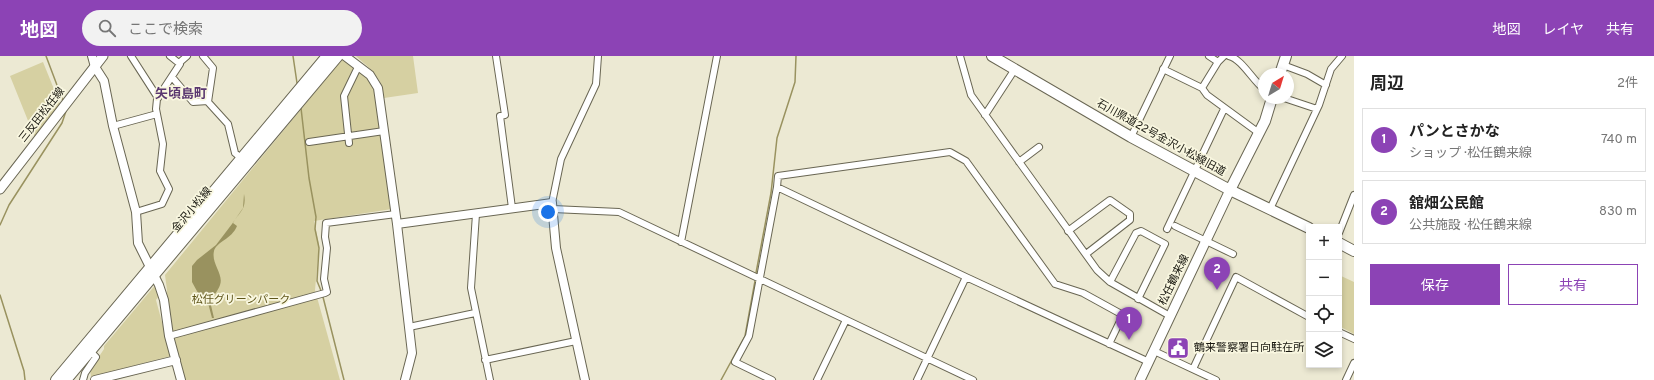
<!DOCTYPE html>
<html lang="ja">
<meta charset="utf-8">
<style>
:root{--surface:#fff;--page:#f2f2f2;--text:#222;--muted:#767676;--line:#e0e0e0;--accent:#8c43b5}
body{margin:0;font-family:Overpass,"Noto Sans JP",sans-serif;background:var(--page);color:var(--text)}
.controls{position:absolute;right:12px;bottom:12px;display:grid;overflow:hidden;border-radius:0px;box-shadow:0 2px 6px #0003}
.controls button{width:36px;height:36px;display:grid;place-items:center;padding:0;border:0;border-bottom:1px solid var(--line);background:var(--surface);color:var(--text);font:20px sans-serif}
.compass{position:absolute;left:1258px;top:12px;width:36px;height:36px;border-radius:50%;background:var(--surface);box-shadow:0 2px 6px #0003;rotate:38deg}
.you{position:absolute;left:548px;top:156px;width:14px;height:14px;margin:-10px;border:3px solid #fff;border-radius:50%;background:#1a73e8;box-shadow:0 0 0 6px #1a73e833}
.badge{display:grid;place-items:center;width:26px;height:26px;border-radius:50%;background:var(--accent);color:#fff;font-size:13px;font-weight:700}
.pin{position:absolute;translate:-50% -33px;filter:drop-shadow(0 1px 2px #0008)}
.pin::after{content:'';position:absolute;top:21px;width:14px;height:12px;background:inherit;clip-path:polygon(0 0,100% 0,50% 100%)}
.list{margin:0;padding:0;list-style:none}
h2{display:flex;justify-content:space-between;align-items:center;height:52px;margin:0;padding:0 16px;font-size:17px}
h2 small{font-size:13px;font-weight:400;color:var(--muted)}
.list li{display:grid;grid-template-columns:26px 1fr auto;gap:12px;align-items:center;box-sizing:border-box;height:64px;margin:0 8px 8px;padding:0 8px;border:1px solid var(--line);border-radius:0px}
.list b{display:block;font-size:15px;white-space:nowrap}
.list p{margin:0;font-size:13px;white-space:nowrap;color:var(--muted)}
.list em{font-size:13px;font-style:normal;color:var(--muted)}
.actions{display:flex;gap:8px;padding:12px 16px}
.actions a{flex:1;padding:9px 0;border:1px solid var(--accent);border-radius:0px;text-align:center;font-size:14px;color:var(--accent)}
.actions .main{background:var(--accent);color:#fff}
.icon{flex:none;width:22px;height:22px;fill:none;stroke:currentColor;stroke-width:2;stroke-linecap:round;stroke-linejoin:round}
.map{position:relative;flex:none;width:1354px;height:324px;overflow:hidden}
header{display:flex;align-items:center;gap:24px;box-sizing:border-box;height:56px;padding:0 20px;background:var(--accent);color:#fff}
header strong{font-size:19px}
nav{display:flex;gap:22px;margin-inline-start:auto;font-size:14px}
.search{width:280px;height:36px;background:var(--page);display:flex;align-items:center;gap:10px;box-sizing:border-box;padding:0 14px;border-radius:22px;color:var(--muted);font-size:15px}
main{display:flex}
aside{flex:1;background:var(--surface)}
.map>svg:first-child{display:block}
.green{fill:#d6d0a2}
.water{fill:#99925f}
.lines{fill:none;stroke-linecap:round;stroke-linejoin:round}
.stream{stroke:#99925f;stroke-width:1.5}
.minor-casing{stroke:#696653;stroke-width:8}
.tertiary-casing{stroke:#696653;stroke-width:10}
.secondary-casing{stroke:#696653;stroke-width:11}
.primary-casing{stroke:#696653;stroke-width:12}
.minor{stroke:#fff;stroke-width:6}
.tertiary{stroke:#fff;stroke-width:8}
.secondary{stroke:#fff;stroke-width:9}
.primary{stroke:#fff;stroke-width:10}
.labels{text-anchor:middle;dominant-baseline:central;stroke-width:3.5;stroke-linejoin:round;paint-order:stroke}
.street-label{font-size:11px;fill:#18170f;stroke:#f9f7e0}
.park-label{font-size:11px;fill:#60571b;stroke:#f9f7e0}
.poi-label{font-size:11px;fill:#18170f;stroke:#f9f7e0;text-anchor:start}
.quarter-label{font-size:13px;font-weight:bold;fill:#5a3770;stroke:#f9f7e0}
</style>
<header>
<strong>地図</strong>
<div class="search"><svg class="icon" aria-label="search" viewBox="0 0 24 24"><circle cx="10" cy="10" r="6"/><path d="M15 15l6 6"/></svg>ここで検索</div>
<nav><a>地図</a><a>レイヤ</a><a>共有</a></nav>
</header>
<main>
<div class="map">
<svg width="1354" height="324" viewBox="0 0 1354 324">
<rect width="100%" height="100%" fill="#ece9d3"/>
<path class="green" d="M 356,0 L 413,0 L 418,37 L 384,42 C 383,21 370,13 356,0 Z
M 343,2 L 369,23 L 376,39 L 392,153 L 314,165 L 319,189 L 315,234 L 340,324 L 185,324 L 166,249 L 167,234 L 165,219 Z
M 43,6 L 60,48 L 35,82 L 10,20 Z
M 1339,219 L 1354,226 L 1354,278 L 1339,270 Z
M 157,227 L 159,240 L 156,244 L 171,300 L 91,321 L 90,314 L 104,293 L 104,290 Z"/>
<path class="water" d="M 244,138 C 247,154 239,156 233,167 L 237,170 C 232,183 216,186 214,195 C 211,208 224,218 220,229 C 218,235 213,240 210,245 L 214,262 L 212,262 L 208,247 L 198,237 L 192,226 L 192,210 L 197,204 L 216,189 L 232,168 L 243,152 Z"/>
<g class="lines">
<path class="stream" d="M 46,0 L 63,45
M 293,0 L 297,27
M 301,52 L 309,122 L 316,161 L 315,173 L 319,192 L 317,225 L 322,237
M 0,169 L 9,149 L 62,67 L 66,55
M 756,217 L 771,137 L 777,82 L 795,26 L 796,0
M 0,239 L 24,315 L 25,324
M 323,241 L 344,324
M 721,324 L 745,280 L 755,225"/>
<g class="minor-casing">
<path id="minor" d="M 131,0 L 158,42
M 203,0 L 213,12 L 208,46 L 228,68 L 235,97 L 241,102
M 496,0 L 505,59 L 500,60 L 512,152
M 960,0 L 971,39 L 1097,214 L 1110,226 L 1170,260
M 1209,0 L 1218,6
M 1224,0 L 1218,6 L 1202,32 L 1207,39 L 1259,77
M 1229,0 C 1242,3 1253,25 1264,33
M 179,7 L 187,0
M 1283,9 L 1307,18 L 1326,29
M 1163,13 L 1202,32
M 172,21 L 193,46 L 208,45
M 1284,42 L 1317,53
M 985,59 L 1015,13
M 113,70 L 157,58
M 1131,81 L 1170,0
M 309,86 L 384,75
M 349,87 L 344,40 L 358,11
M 1019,106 L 1039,91
M 777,131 L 778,120 L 950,96 L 966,105 L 1055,228 L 1083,237 L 1123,259 L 1109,288
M 552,147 L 561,103 L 596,28 L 598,0
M 553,153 L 619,156 L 973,324
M 1270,153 L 1319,49 L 1331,13 L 1342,0
M 136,156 L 162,148 L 169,133 L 160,115 L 163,88 L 156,53 L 157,43 L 180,8 L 170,0
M 476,158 L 471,232 L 490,324
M 1175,170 L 1233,198
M 1167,173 L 1224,53
M 1068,175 L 1110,144 L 1130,158 L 1130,164 L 1086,198
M 1339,177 L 1354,139
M 681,186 L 717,0
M 1110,226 L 1136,177 L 1141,175 L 1165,188 L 1138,243
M 409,271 L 475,257
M 1339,276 L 1354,283
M 169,280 L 325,237 L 327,236 L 324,223 L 327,192 L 325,181 L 326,167 L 396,158
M 1154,295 L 1216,324
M 485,304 L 576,285
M 1193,313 L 1236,221 L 1309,261
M 83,324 L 85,317 L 96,301 L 90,295
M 772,324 L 735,306 L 749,280 L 777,131 L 966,221 L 1149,306
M 817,324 L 846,264
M 917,324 L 966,221
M 1346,324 L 1354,307"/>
</g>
<g class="tertiary-casing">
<path id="tertiary" d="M 92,0 L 95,11 L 104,25 L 113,70 L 136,156 L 138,187 L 159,229 L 164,244 L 169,280 L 181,324
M 345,0 L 370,19 L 378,32 L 397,168 L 552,147 L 556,192 L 585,324
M 397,168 L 412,297 L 405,324
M 95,324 L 176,304"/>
</g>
<g class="secondary-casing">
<path id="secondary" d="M 0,133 L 103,0
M 1140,324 L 1230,134"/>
</g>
<g class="primary-casing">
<path id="primary" d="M 992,0 L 1131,81 L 1230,134 L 1309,172
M 1280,18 L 1286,0
M 1230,134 L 1265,65 L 1272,42
M 1339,187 L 1354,195
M 56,324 L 327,0
M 66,324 L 338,0"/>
</g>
<use href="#minor" class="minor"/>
<use href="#tertiary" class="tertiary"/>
<use href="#secondary" class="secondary"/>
<use href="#primary" class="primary"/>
</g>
<defs>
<g id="civic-square" transform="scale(1.15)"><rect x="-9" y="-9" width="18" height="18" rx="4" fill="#8c43b5" stroke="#f9f7e0"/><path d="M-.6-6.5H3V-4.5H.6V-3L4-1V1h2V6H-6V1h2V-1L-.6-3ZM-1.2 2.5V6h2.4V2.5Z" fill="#fff"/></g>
</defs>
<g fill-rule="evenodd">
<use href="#civic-square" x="1178" y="292"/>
</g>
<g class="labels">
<g class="street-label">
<text transform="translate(42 59) rotate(-52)">三反田松任線</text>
<text transform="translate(1161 82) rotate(29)">石川県道22号金沢小松線旧道</text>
<text transform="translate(192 154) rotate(-50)">金沢小松線</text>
<text transform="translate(1174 224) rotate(-64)">松任鶴来線</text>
</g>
<g class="park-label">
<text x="241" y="244">松任グリーンパーク</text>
</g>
<g class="poi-label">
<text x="1194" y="292">鶴来警察署日向駐在所</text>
</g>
<g class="quarter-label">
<text x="181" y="39">矢頃島町</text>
</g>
</g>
</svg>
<div class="controls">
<button>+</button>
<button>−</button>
<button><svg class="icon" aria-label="locate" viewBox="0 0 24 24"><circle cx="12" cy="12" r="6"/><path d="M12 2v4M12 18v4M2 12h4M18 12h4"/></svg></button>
<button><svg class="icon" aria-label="layers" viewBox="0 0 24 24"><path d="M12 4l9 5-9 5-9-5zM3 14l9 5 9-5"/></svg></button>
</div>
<svg class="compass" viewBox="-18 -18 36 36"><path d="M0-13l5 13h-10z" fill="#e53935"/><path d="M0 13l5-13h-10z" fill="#767676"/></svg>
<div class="you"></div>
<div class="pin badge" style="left:1129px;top:284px">1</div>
<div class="pin badge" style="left:1217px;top:234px">2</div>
</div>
<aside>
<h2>周辺<small>2件</small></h2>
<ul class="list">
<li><span class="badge">1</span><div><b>パンとさかな</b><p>ショップ · 松任鶴来線</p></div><em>740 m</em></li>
<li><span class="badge">2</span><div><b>舘畑公民館</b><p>公共施設 · 松任鶴来線</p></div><em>830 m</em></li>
</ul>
<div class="actions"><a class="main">保存</a><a>共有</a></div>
</aside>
</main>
